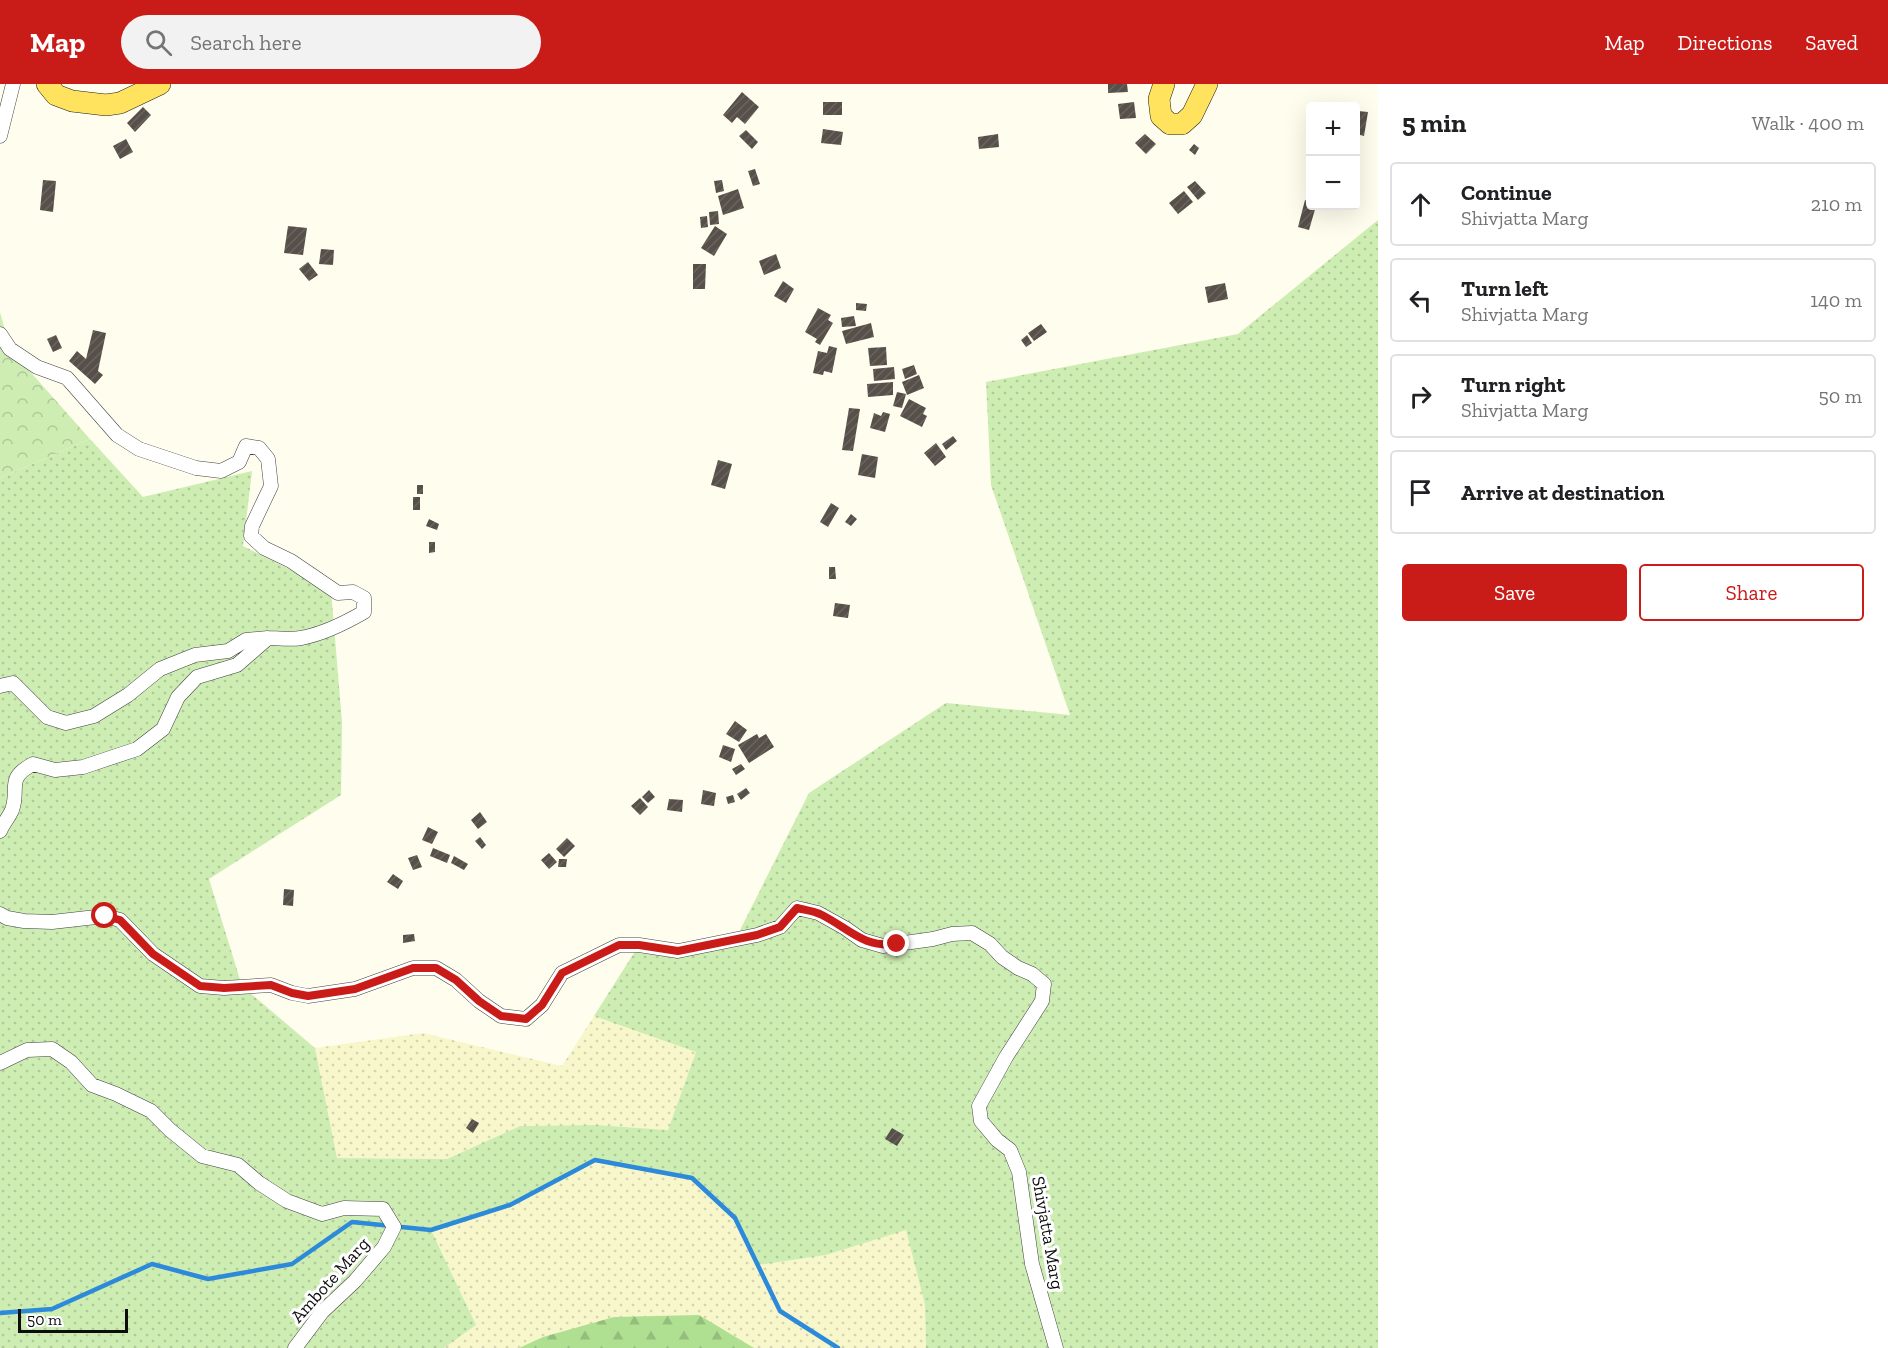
<!DOCTYPE html>
<meta charset="utf-8">
<style>
:root{--surface:#fff;--page:#f2f2f2;--text:#202124;--muted:#757577;--line:#e0e0e0;--accent:#c91c19}
body{margin:0;font-family:"Zilla Slab",serif;background:var(--page);color:var(--text)}
.controls{position:absolute;right:18px;top:18px;display:grid;overflow:hidden;border-radius:6px;box-shadow:0 6px 24px #0002}
.controls button{width:54px;height:54px;display:grid;place-items:center;padding:0;border:0;border-bottom:2px solid var(--line);background:var(--surface);color:var(--text);font:30px sans-serif}
.scale{position:absolute;left:18px;bottom:15px;width:110px;box-sizing:border-box;padding-left:6px;border:3px solid #0d0d0d;border-top:0;font-size:16px;line-height:21px;white-space:nowrap;color:#0d0d0d;-webkit-text-stroke:4px #fff;paint-order:stroke}
.stop{position:absolute;width:18px;height:18px;margin:-14px;border:4px solid #c91c19;border-radius:50%;background:#fff}
.stop.end{background:#c91c19;border-color:#fff;box-shadow:0 2px 6px #0008}
.list{margin:0;padding:0;list-style:none}
h2{display:flex;justify-content:space-between;align-items:center;height:78px;margin:0;padding:0 24px;font-size:26px}
h2 small{font-size:20px;font-weight:400;color:var(--muted)}
.list li{display:grid;grid-template-columns:39px 1fr auto;gap:18px;align-items:center;box-sizing:border-box;height:84px;margin:0 12px 12px;padding:0 12px;border:2px solid var(--line);border-radius:6px}
.list b{display:block;font-size:22px;white-space:nowrap}
.list p{margin:0;font-size:20px;white-space:nowrap;color:var(--muted)}
.list em{font-size:20px;font-style:normal;color:var(--muted)}
.actions{display:flex;gap:12px;padding:18px 24px}
.actions a{flex:1;padding:14px 0;border:2px solid var(--accent);border-radius:6px;text-align:center;font-size:21px;color:var(--accent)}
.actions .main{background:var(--accent);color:#fff}
.icon{flex:none;width:33px;height:33px;fill:none;stroke:currentColor;stroke-width:2;stroke-linecap:round;stroke-linejoin:round}
.map{position:relative;flex:none;width:1378px;height:1264px;overflow:hidden}
header{display:flex;align-items:center;gap:36px;box-sizing:border-box;height:84px;padding:0 30px;background:var(--accent);color:#fff}
header strong{font-size:28px}
nav{display:flex;gap:33px;margin-inline-start:auto;font-size:21px}
.search{width:420px;height:54px;background:var(--page);display:flex;align-items:center;gap:15px;box-sizing:border-box;padding:0 21px;border-radius:33px;color:var(--muted);font-size:22px}
main{display:flex}
aside{flex:1;background:var(--surface)}
.map>svg:first-child{display:block}
.farmland{fill:url(#farmland-dots)}
.grass{fill:url(#grass-dots)}
.forest{fill:url(#forest-firs)}
.park{fill:url(#park-crowns)}
.lines{fill:none;stroke-linecap:round;stroke-linejoin:round}
.stream{stroke:#2d89d9;stroke-width:4.5}
.building{fill:url(#building-hatch)}
.minor-casing{stroke:#404040;stroke-width:15}
.primary-casing{stroke:#1e1e1e;stroke-width:22}
.minor{stroke:#fff;stroke-width:14}
.primary{stroke:#ffe25d;stroke-width:21}
.route{stroke:#c91c19;stroke-width:8}
.labels{text-anchor:middle;dominant-baseline:central;stroke-width:6;stroke-linejoin:round;paint-order:stroke}
.street-label{font-size:18px;fill:#0d0d0d;stroke:#fff}
</style>
<header>
<strong>Map</strong>
<div class="search"><svg class="icon" aria-label="search" viewBox="0 0 24 24"><circle cx="10" cy="10" r="6"/><path d="M15 15l6 6"/></svg>Search here</div>
<nav><a>Map</a><a>Directions</a><a>Saved</a></nav>
</header>
<main>
<div class="map">
<svg width="1378" height="1264" viewBox="0 0 1378 1264">
<defs>
<pattern id="farmland-dots" width="8" height="8" patternUnits="userSpaceOnUse" patternTransform="scale(1.5)"><rect width="8" height="8" fill="#f8f7cb"/><path d="M2 2h.1M6 6h.1" fill="none" stroke="#d3d3ad" stroke-width="1.8" stroke-linecap="round"/></pattern>
<pattern id="grass-dots" width="8" height="8" patternUnits="userSpaceOnUse" patternTransform="scale(1.5)"><rect width="8" height="8" fill="#cdedb3"/><path d="M2 2h.1M6 6h.1" fill="none" stroke="#afca99" stroke-width="1.8" stroke-linecap="round"/></pattern>
<pattern id="forest-firs" width="22" height="20" patternUnits="userSpaceOnUse" patternTransform="scale(1.5)"><rect width="22" height="20" fill="#afdf91"/><path d="M5 1l3.5 6h-7zM16 11l3.5 6h-7z" fill="#95be7c"/></pattern>
<pattern id="park-crowns" width="20" height="18" patternUnits="userSpaceOnUse" patternTransform="scale(1.5)"><rect width="20" height="18" fill="#cdedb3"/><path d="M2 6a3 3 0 1 1 6 0M12 15a3 3 0 1 1 6 0" fill="none" stroke="#afca99"/></pattern>
<pattern id="building-hatch" width="6" height="6" patternUnits="userSpaceOnUse" patternTransform="scale(1.5)"><rect width="6" height="6" fill="#574f49"/><path d="M-1 1l2-2M0 6l6-6M5 7l2-2" fill="none" stroke="#6a645f"/></pattern>
</defs>
<rect width="100%" height="100%" fill="#fffded"/>
<path class="farmland" d="M 594,932 L 697,967 L 668,1046 L 597,1041 L 520,1042 L 447,1075 L 337,1074 L 315,964 L 423,949 L 562,982 Z
M 595,1076 L 692,1094 L 735,1134 L 758,1181 L 826,1171 L 906,1145 L 925,1221 L 926,1264 L 754,1264 L 699,1232 L 543,1253 L 519,1264 L 444,1264 L 476,1241 L 431,1146 L 510,1121 Z"/>
<path class="grass" d="M 1378,136 L 1378,1264 L 926,1264 L 925,1221 L 906,1146 L 826,1171 L 758,1181 L 735,1134 L 693,1094 L 595,1076 L 510,1121 L 431,1146 L 476,1241 L 444,1264 L 0,1264 L 0,394 L 90,355 L 143,413 L 252,387 L 243,462 L 331,506 L 342,638 L 341,711 L 209,795 L 242,902 L 315,964 L 337,1074 L 447,1075 L 520,1042 L 597,1041 L 668,1046 L 696,968 L 594,932 L 639,861 L 678,867 L 736,854 L 809,709 L 946,619 L 1070,631 L 991,401 L 986,298 L 1238,250 Z"/>
<path class="forest" d="M 699,1231 L 754,1264 L 519,1264 L 543,1253 L 614,1233 Z"/>
<path class="park" d="M 0,228 L 10,265 L 90,355 L 0,394 Z"/>
<g class="lines">
<path class="stream" d="M 0,1229 L 52,1225 L 152,1180 L 208,1195 L 292,1180 L 352,1138 L 431,1146 L 510,1121 L 595,1076 L 692,1094 L 735,1134 L 780,1227 L 838,1264"/>
</g>
<path class="building" d="M 1108,0 L 1127,0 L 1128,8 L 1108,9 Z
M 742,8 L 759,23 L 745,40 L 737,33 L 732,39 L 723,31 Z
M 823,18 L 842,18 L 842,31 L 823,31 Z
M 1134,18 L 1136,34 L 1120,35 L 1118,20 Z
M 143,23 L 151,31 L 135,48 L 127,39 Z
M 1358,27 L 1368,28 L 1364,52 L 1356,50 L 1356,39 Z
M 823,45 L 843,48 L 841,61 L 821,59 Z
M 746,46 L 758,58 L 752,65 L 739,52 Z
M 998,50 L 999,63 L 979,65 L 978,53 Z
M 1145,50 L 1156,60 L 1146,70 L 1135,59 Z
M 126,55 L 133,68 L 120,75 L 113,62 Z
M 1194,60 L 1199,64 L 1195,71 L 1189,66 Z
M 755,85 L 760,100 L 753,102 L 748,87 Z
M 43,96 L 56,97 L 53,128 L 40,126 Z
M 722,96 L 724,107 L 716,109 L 714,97 Z
M 1195,97 L 1206,109 L 1198,116 L 1187,103 Z
M 738,105 L 744,124 L 723,131 L 718,112 Z
M 1184,107 L 1193,118 L 1178,130 L 1169,119 Z
M 1305,116 L 1310,118 L 1310,122 L 1316,122 L 1309,146 L 1298,143 Z
M 718,127 L 719,140 L 710,141 L 709,128 Z
M 707,132 L 708,143 L 701,144 L 700,133 Z
M 288,142 L 307,144 L 303,171 L 284,169 Z
M 715,142 L 727,150 L 714,172 L 701,164 Z
M 321,165 L 334,166 L 333,181 L 319,180 Z
M 776,170 L 781,184 L 764,191 L 759,177 Z
M 308,178 L 318,191 L 309,197 L 299,185 Z
M 693,180 L 706,180 L 705,205 L 693,205 Z
M 783,197 L 794,205 L 786,219 L 774,212 Z
M 1225,199 L 1228,215 L 1208,219 L 1205,203 Z
M 856,219 L 867,220 L 866,227 L 856,226 Z
M 818,224 L 831,231 L 828,236 L 833,239 L 820,261 L 815,258 L 817,255 L 805,248 Z
M 854,232 L 856,242 L 842,243 L 841,234 Z
M 871,239 L 874,253 L 846,260 L 842,247 Z
M 1041,240 L 1047,248 L 1034,257 L 1028,249 Z
M 93,246 L 106,249 L 98,287 L 103,291 L 95,300 L 69,277 L 77,267 L 86,275 Z
M 56,251 L 62,264 L 53,268 L 47,255 Z
M 1027,251 L 1032,259 L 1026,263 L 1021,256 Z
M 829,262 L 837,264 L 832,289 L 824,287 L 823,291 L 813,289 L 818,267 L 827,269 Z
M 886,263 L 887,281 L 870,282 L 868,264 Z
M 914,281 L 917,290 L 905,295 L 902,285 Z
M 894,283 L 895,295 L 874,297 L 873,285 Z
M 919,291 L 924,304 L 907,311 L 902,298 Z
M 893,298 L 893,311 L 868,313 L 867,300 Z
M 897,308 L 906,310 L 902,324 L 893,322 Z
M 909,315 L 926,324 L 923,330 L 927,332 L 922,343 L 900,332 Z
M 849,324 L 860,325 L 853,367 L 842,366 Z
M 883,328 L 890,330 L 885,348 L 870,344 L 874,329 L 881,332 Z
M 953,352 L 957,357 L 946,366 L 942,360 Z
M 936,359 L 946,373 L 935,382 L 924,369 Z
M 862,370 L 878,373 L 875,394 L 858,391 Z
M 718,376 L 732,380 L 725,405 L 711,401 Z
M 417,401 L 423,401 L 423,410 L 417,410 Z
M 413,413 L 420,413 L 420,426 L 413,426 Z
M 831,419 L 839,424 L 828,443 L 820,438 Z
M 851,430 L 857,435 L 851,442 L 845,438 Z
M 429,435 L 439,440 L 437,446 L 426,442 Z
M 429,458 L 435,458 L 435,468 L 429,469 Z
M 829,483 L 835,483 L 836,495 L 829,495 Z
M 835,519 L 850,521 L 848,534 L 833,532 Z
M 735,637 L 747,646 L 739,658 L 726,650 Z
M 757,650 L 759,654 L 766,650 L 774,663 L 749,679 L 738,661 Z
M 723,661 L 735,665 L 731,678 L 719,673 Z
M 741,680 L 745,685 L 736,691 L 732,685 Z
M 746,704 L 750,709 L 741,716 L 737,710 Z
M 649,706 L 655,713 L 648,719 L 642,713 Z
M 703,706 L 716,709 L 714,722 L 701,720 Z
M 733,711 L 735,718 L 728,720 L 726,713 Z
M 640,714 L 648,723 L 640,731 L 631,722 Z
M 669,715 L 683,716 L 682,728 L 667,726 Z
M 480,728 L 487,738 L 478,745 L 471,736 Z
M 428,743 L 438,748 L 432,760 L 422,756 Z
M 480,753 L 486,761 L 482,765 L 475,757 Z
M 567,754 L 575,762 L 564,773 L 556,765 Z
M 433,764 L 450,771 L 447,779 L 430,772 Z
M 549,769 L 557,778 L 549,785 L 541,776 Z
M 417,771 L 422,783 L 413,786 L 408,774 Z
M 454,772 L 468,780 L 464,786 L 451,779 Z
M 559,775 L 567,775 L 566,783 L 558,783 Z
M 393,790 L 403,797 L 398,805 L 387,798 Z
M 284,805 L 294,806 L 293,822 L 283,821 Z
M 414,850 L 415,857 L 403,859 L 403,851 Z
M 472,1035 L 479,1039 L 473,1049 L 466,1044 Z
M 892,1044 L 904,1051 L 897,1062 L 885,1055 Z"/>
<g class="lines">
<g class="minor-casing">
<path id="minor" d="M 0,52 L 13,0
M 0,250 L 10,265 L 37,283 L 67,294 L 117,351 L 139,365 L 196,384 L 221,387 L 239,378 L 246,362 L 259,364 L 268,375 L 271,402 L 252,442 L 251,452 L 264,464 L 291,477 L 338,509 L 353,508 L 364,514 L 364,528 C 345,539 323,550 301,554 C 291,556 279,554 268,554 L 237,581 L 197,593 L 178,613 L 163,645 L 137,665 L 83,683 L 55,686 L 33,680 C 5,695 20,704 12,726 C 9,733 3,740 0,747
M 0,602 L 13,599 L 47,633 L 66,639 L 94,632 L 128,611 L 160,585 L 195,571 L 228,567 L 246,556 L 268,554
M 0,830 L 7,834 L 24,837 L 52,838 L 105,832 L 120,836 L 153,870 L 200,902 L 224,904 L 271,901 L 292,909 L 308,912 L 355,905 L 413,884 L 436,884 L 456,896 L 479,917 L 501,932 L 526,935 L 542,921 L 562,889 L 619,861 L 639,861 L 678,867 L 757,851 L 780,843 L 797,824 L 818,829 L 845,844 L 862,856 L 883,862 L 933,855 L 952,850 L 972,849 L 990,860 L 1002,873 L 1018,884 L 1032,890 L 1044,900 L 1042,917 L 1006,973 L 979,1022 L 981,1037 L 997,1056 L 1010,1066 L 1019,1088 L 1032,1180 L 1056,1264
M 0,979 L 27,966 L 52,965 L 71,978 L 92,1001 L 116,1010 L 151,1027 L 170,1046 L 202,1072 L 238,1081 L 259,1099 L 287,1117 L 322,1130 L 344,1124 L 383,1125 L 394,1143 L 384,1163 L 355,1197 L 322,1228 L 295,1264"/>
</g>
<g class="primary-casing">
<path id="primary" d="M 47,0 L 56,11 L 72,17 L 106,21 L 120,19 L 160,0
M 1164,0 L 1159,15 L 1161,32 L 1170,40 L 1182,40 L 1192,31 L 1207,0"/>
</g>
<use href="#minor" class="minor"/>
<use href="#primary" class="primary"/>
</g>
<g class="lines">
<path class="route" d="M 105,832 L 120,836 L 153,870 L 200,902 L 224,904 L 271,901 L 292,909 L 308,912 L 355,905 L 413,884 L 436,884 L 456,896 L 479,917 L 501,932 L 526,935 L 542,921 L 562,889 L 619,861 L 639,861 L 678,867 L 757,851 L 780,843 L 797,824 C 805,826 813,827 820,830 C 849,844 862,864 897,860"/>
</g>
<g class="labels">
<g class="street-label">
<text transform="translate(1048 1149) rotate(80)">Shivjatta Marg</text>
<text transform="translate(330 1196) rotate(-48)">Ambote Marg</text>
</g>
</g>
</svg>
<div class="controls">
<button>+</button>
<button>−</button>
</div>
<div class="scale">50 m</div>
<div class="stop" style="left:105px;top:832px"></div>
<div class="stop end" style="left:897px;top:860px"></div>
</div>
<aside>
<h2>5 min<small>Walk · 400 m</small></h2>
<ul class="list">
<li><svg class="icon" aria-label="ahead" viewBox="0 0 24 24"><path d="M12 20V5M6 11l6-6 6 6"/></svg><div><b>Continue</b><p>Shivjatta Marg</p></div><em>210 m</em></li>
<li><svg class="icon" aria-label="left" viewBox="0 0 24 24"><path d="M17 20v-9H6M10 6l-5 5 5 5"/></svg><div><b>Turn left</b><p>Shivjatta Marg</p></div><em>140 m</em></li>
<li><svg class="icon" aria-label="right" viewBox="0 0 24 24"><path d="M7 20v-9h11M14 6l5 5-5 5"/></svg><div><b>Turn right</b><p>Shivjatta Marg</p></div><em>50 m</em></li>
<li><svg class="icon" aria-label="arrive" viewBox="0 0 24 24"><path d="M6 21V4h12l-3 4 3 4H6"/></svg><div><b>Arrive at destination</b></div></li>
</ul>
<div class="actions"><a class="main">Save</a><a>Share</a></div>
</aside>
</main>
